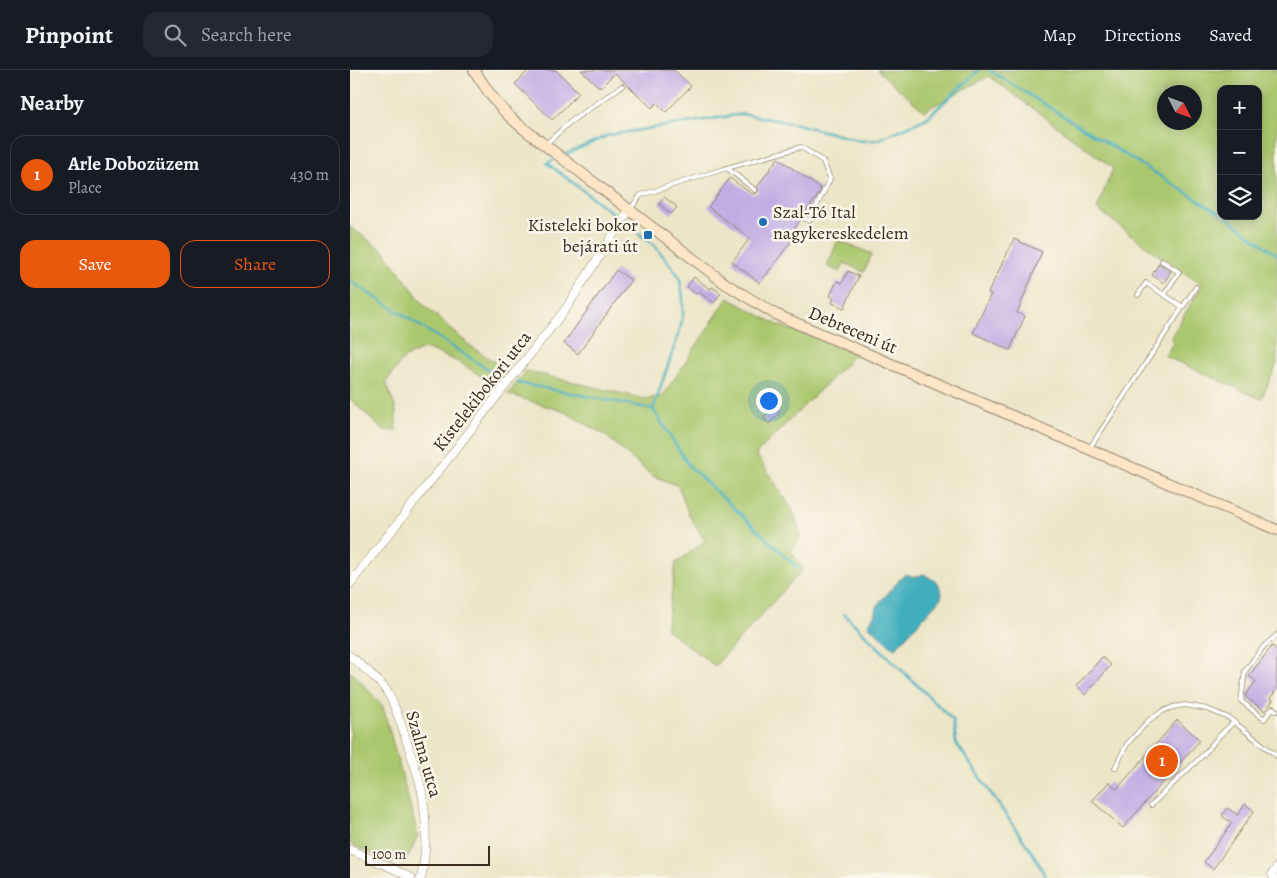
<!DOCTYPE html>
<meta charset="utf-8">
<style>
:root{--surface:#171b24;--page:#242831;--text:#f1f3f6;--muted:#9ea1a6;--line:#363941;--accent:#ea580c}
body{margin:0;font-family:Alegreya,serif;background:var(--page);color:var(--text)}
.controls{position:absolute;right:15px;top:15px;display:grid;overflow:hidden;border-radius:10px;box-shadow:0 2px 12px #0003}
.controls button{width:45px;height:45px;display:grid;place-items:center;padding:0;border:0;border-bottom:1px solid var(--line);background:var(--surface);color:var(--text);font:25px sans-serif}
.compass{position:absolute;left:807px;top:15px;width:45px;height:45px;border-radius:50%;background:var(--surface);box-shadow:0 2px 12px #0003;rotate:132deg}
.scale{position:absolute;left:15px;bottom:12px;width:125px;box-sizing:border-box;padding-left:5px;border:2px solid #3b2a1e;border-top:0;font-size:14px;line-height:18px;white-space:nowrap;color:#3b2a1e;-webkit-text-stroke:4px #fbf7ec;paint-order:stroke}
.you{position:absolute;left:418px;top:330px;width:18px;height:18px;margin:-12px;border:4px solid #fff;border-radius:50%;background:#1a73e8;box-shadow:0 0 0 8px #1a73e833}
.badge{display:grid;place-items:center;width:32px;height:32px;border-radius:50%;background:var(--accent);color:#fff;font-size:16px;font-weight:700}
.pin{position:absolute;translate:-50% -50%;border:2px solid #fff;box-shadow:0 1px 5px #0006}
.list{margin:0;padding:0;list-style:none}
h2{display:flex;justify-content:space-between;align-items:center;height:65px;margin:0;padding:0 20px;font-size:21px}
h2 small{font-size:16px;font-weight:400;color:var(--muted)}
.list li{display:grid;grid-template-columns:32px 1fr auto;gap:15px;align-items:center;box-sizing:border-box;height:80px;margin:0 10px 10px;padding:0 10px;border:1px solid var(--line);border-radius:15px}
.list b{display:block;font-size:19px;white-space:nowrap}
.list p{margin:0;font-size:16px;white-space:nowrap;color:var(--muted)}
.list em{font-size:16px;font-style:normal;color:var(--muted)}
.actions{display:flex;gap:10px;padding:15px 20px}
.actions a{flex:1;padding:11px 0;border:1px solid var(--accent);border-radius:15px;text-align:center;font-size:18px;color:var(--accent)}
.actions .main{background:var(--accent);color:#fff}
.icon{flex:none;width:28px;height:28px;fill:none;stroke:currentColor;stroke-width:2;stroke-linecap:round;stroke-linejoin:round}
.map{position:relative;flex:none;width:927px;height:808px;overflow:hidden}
header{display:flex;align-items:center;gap:30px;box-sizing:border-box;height:70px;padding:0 25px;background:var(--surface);border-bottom:1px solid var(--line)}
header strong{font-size:24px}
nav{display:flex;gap:28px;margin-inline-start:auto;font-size:18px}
.search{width:350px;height:45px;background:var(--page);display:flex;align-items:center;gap:12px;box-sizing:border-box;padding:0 18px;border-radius:15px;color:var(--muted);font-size:19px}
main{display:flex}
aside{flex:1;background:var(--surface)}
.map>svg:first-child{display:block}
.green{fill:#abc76e;stroke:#737846;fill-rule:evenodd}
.water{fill:#41aebe;stroke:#3e6c6e}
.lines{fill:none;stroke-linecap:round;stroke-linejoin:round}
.stream{stroke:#41aebe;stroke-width:2.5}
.building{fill:#c0ade4}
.lane-casing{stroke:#948872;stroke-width:5.5}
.street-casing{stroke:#948872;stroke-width:9}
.secondary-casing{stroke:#948872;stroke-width:12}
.lane{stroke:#fff;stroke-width:4}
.street{stroke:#fff;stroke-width:8}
.secondary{stroke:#fee5c5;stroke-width:10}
.poi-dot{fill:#1f6fb2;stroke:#fbf7ec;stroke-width:2}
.labels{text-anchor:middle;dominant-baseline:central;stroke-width:5;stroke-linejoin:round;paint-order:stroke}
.poi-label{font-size:18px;fill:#3b2a1e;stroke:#fbf7ec;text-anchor:start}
.street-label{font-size:18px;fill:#3b2a1e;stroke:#fbf7ec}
</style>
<header>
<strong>Pinpoint</strong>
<div class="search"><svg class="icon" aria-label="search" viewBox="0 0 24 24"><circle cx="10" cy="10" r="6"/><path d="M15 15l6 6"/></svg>Search here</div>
<nav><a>Map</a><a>Directions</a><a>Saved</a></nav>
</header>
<main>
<aside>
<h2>Nearby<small></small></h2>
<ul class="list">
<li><span class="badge">1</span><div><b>Arle Dobozüzem</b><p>Place</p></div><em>430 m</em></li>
</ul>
<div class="actions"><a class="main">Save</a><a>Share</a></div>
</aside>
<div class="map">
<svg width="927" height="808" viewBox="0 0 927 808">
<rect width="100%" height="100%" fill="#fbf7ec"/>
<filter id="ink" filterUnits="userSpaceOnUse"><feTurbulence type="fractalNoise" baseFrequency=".02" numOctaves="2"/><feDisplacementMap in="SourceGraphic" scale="10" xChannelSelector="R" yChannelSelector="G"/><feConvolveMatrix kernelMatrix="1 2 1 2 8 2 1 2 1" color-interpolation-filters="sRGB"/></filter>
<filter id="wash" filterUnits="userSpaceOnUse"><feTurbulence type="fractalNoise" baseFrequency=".0096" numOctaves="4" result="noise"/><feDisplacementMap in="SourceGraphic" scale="20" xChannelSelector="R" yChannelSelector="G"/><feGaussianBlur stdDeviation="1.12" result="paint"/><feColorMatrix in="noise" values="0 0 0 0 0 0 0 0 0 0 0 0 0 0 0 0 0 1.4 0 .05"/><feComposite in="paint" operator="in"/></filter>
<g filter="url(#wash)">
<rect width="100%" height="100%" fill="#ece5c7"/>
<path class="green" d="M 527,0 L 927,0 L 927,294 L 911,329 L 815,286 L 823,273 L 821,267 L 852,215 L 804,182 L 747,139 L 763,98 L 639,6 L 574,41 ZM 871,19 L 908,19 L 908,146 L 871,146 ZM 844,22 L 844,52 L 814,52 L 814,22 Z
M 0,157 L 34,181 L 74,235 L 119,275 L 158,301 L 147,317 L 111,293 L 76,278 L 55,287 L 36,312 L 46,340 L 46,361 L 33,360 L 0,329 Z
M 488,170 L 522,184 L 514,202 L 494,193 L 490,202 L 477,196 Z
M 378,228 L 428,255 L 507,283 L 406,384 L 443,441 L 451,466 L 441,481 L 453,499 L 365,596 L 316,559 L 326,493 L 355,471 L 339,445 L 328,416 L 301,405 L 255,365 L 215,342 L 158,324 L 176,301 L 295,329 L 313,326 Z
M 0,602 L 5,605 L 33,637 L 68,765 L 59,786 L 41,792 L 0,774 Z"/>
<path class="water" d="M 555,504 L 564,507 L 574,504 L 588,513 L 592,523 L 591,528 L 545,579 L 518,555 L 526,542 L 526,536 Z"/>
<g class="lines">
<path class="stream" d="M 639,0 L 871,144
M 214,85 L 259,65 L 393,44 L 447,54 L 511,71 L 527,70 L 577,48 L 629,0
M 203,90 L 197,93 L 269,148
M 875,146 L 927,185
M 278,155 L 305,176 L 329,206 L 333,227 L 333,246 L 329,263 L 303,339 L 339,396 L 448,498
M 0,211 L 150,307
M 168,313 L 303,339
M 494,544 L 603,650 L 606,673 L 685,787 L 696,808"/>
</g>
<g id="blocks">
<path class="building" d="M 179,0 L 206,0 L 229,23 L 202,50 L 165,14 Z
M 231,0 L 324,0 L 341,16 L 316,42 L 307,33 L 302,38 L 265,3 L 250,18 Z
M 428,88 L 471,119 L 466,128 L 454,144 L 452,143 L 449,145 L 448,148 L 450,150 L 445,158 L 449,161 L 410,213 L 382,192 L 400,168 L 358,137 L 380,108 L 402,124 L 407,123 L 409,120 L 407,117 Z
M 314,127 L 327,137 L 321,144 L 309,134 Z
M 664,169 L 692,182 L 667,243 L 675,246 L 660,280 L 623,263 L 641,224 L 638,223 Z
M 809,193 L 821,201 L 814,213 L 802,205 Z
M 266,200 L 281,210 L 228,284 L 214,273 Z
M 498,201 L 509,206 L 494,238 L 482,233 L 484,228 L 480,226 L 487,211 L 492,213 Z
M 344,207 L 360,219 L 362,217 L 371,223 L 364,233 L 348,222 L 346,224 L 337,217 Z
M 423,337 L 430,343 L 419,354 L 413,348 Z
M 922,576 L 927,580 L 927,619 L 920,628 L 923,630 L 915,641 L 895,627 L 896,625 L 906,611 L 899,606 Z
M 752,587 L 761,595 L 735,625 L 726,617 Z
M 827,650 L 850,670 L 773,758 L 742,731 L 759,712 L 767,719 Z
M 895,734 L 904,741 L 863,799 L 854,792 L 882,753 L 872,746 L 877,738 L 888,745 Z"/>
</g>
</g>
<g filter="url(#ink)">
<use href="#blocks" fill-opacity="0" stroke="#948872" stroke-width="1"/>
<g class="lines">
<g class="lane-casing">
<path id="lane" d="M 196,74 L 220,52 L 272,16
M 377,98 L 405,120
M 281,138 L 291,125 L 377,98 L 451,77 L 473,91 L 480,109 L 459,151 L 452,147
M 812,191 L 829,202 L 814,225
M 788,225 L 796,213 L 833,237
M 739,379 L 846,217
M 927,565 L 914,576 L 895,601 L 891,631 L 914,649 L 923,638 L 927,641
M 765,698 L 777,674 L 799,650 L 813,641 L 823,637 L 835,635 L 857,639 L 879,648 L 927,686
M 801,735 L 854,684 L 869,666 L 884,652"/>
</g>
<g class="street-casing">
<path id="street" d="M 0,514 L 217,237 L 279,140
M 0,586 C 12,596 26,607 36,620 C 46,635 50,652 56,669 C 63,691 72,713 74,736 C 77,758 76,786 71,808
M 0,780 L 38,796 L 61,808
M 924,808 L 922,804 L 927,797"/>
</g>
<g class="secondary-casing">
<path id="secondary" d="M 124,0 C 140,25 150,40 174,59 L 376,214 L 425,244 L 927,460"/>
</g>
<use href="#lane" class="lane"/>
<use href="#street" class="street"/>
<use href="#secondary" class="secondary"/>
</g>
</g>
<g class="poi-dot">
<circle cx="413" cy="152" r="5"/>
<rect x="293" y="160" width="10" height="10" rx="2.5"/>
</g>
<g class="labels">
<g class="poi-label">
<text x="423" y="142">Szal-Tó Ital<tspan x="423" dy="21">nagykereskedelem</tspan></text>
<text x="288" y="155" text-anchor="end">Kisteleki bokor<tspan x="288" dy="21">bejárati út</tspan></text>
</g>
<g class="street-label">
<text transform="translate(503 260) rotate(23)">Debreceni út</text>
<text transform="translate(132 321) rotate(-52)">Kistelekibokori utca</text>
<text transform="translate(74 684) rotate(74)">Szalma utca</text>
</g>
</g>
</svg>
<div class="controls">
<button>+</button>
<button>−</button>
<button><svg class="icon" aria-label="layers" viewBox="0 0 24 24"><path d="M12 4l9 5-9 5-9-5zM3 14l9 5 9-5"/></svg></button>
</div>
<svg class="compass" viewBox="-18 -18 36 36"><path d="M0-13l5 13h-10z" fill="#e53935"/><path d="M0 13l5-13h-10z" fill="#9ea1a6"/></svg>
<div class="scale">100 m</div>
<div class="you"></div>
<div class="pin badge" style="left:812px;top:691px">1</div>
</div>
</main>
